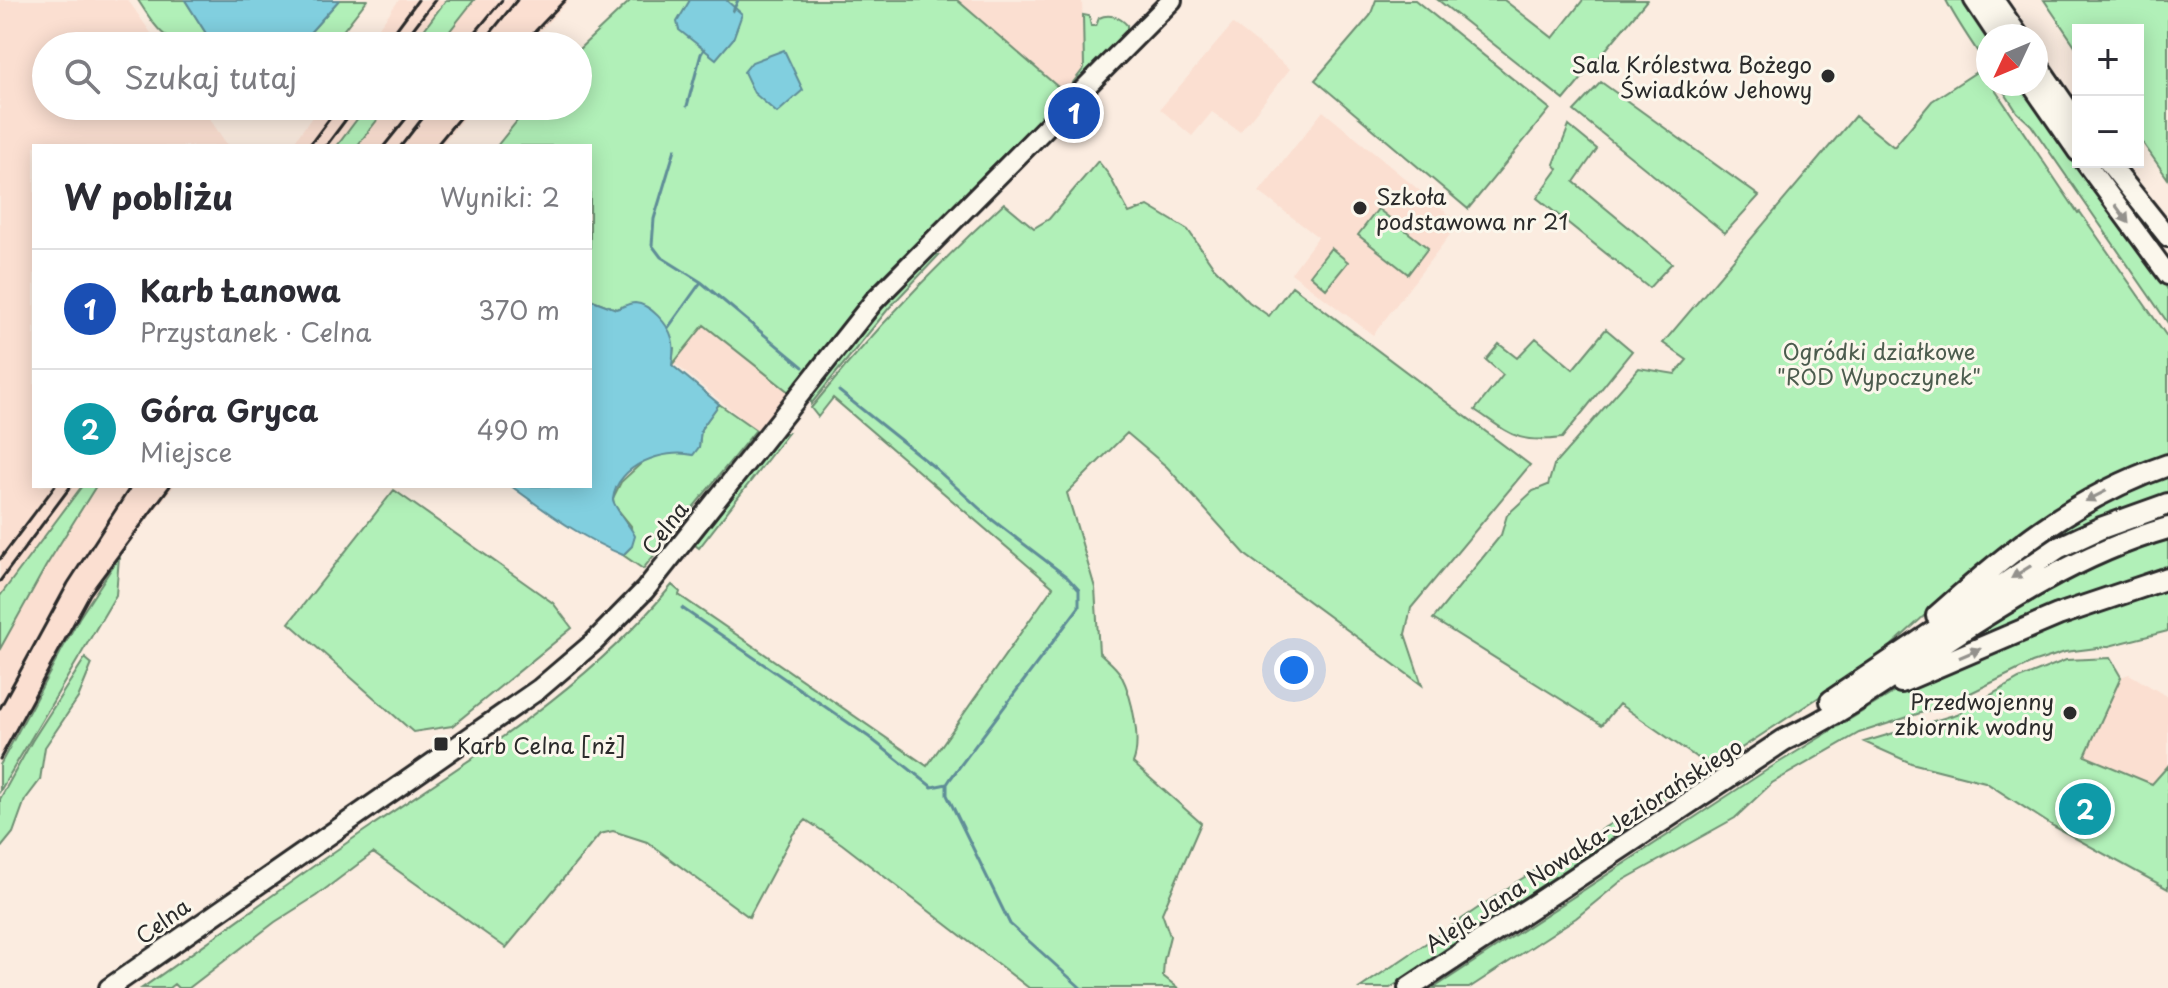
<!DOCTYPE html>
<html lang="pl">
<meta charset="utf-8">
<style>
:root{--surface:#fff;--page:#f7f7f7;--text:#2b2b33;--muted:#7c7c81;--line:#e1e1e2;--accent:#db2777}
body{margin:0;font-family:"Playpen Sans",sans-serif;background:var(--page);color:var(--text)}
.controls{position:absolute;right:24px;top:24px;display:grid;overflow:hidden;border-radius:0px;box-shadow:0 4px 20px #0003}
.controls button{width:72px;height:72px;display:grid;place-items:center;padding:0;border:0;border-bottom:2px solid var(--line);background:var(--surface);color:var(--text);font:40px sans-serif}
.compass{position:absolute;left:1976px;top:24px;width:72px;height:72px;border-radius:50%;background:var(--surface);box-shadow:0 4px 20px #0003;rotate:226deg}
.you{position:absolute;left:1294px;top:670px;width:28px;height:28px;margin:-20px;border:6px solid #fff;border-radius:50%;background:#1a73e8;box-shadow:0 0 0 12px #1a73e833}
.badge{display:grid;place-items:center;width:52px;height:52px;border-radius:50%;background:var(--accent);color:#fff;font-size:26px;font-weight:700}
.pin{position:absolute;translate:-50% -50%;border:4px solid #fff;box-shadow:0 2px 8px #0006}
.list{margin:0;padding:0;list-style:none}
h2{display:flex;justify-content:space-between;align-items:center;height:104px;margin:0;padding:0 32px;font-size:34px}
h2 small{font-size:26px;font-weight:400;color:var(--muted)}
.list li{display:grid;grid-template-columns:52px 1fr auto;gap:24px;align-items:center;box-sizing:border-box;height:120px;padding:0 32px;border-top:2px solid var(--line)}
.list b{display:block;font-size:30px;white-space:nowrap}
.list p{margin:0;font-size:26px;white-space:nowrap;color:var(--muted)}
.list em{font-size:26px;font-style:normal;color:var(--muted)}
.icon{flex:none;width:44px;height:44px;fill:none;stroke:currentColor;stroke-width:2;stroke-linecap:round;stroke-linejoin:round}
.map{position:relative;flex:none;width:2168px;height:988px;overflow:hidden}
.search{position:absolute;background:var(--surface);box-shadow:0 4px 20px #0003;left:32px;top:32px;width:560px;height:88px;display:flex;align-items:center;gap:20px;box-sizing:border-box;padding:0 28px;border-radius:44px;color:var(--muted);font-size:30px}
.panel{position:absolute;background:var(--surface);box-shadow:0 4px 20px #0003;left:32px;top:144px;width:560px;height:344px;border-radius:0px}
.map>svg:first-child{display:block}
.built{fill:#fbdfd1}
.green{fill:#b1f0b8;stroke:#6e8e72;stroke-width:2}
.water{fill:#81cfdf;stroke:#5f8d97;stroke-width:2}
.lines{fill:none;stroke-linecap:round;stroke-linejoin:round}
.stream{stroke:#5f8d97;stroke-width:3}
.secondary-casing{stroke:#2b2b2b;stroke-width:24}
.primary-casing{stroke:#2b2b2b;stroke-width:26}
.secondary{stroke:#fbf7ec;stroke-width:18}
.primary{stroke:#fbf7ec;stroke-width:20}
.rail{stroke:#2b2b2b;stroke-width:3}
.oneway{fill:#93918c}
.poi-dot{fill:#2b2b2b;stroke:#fbf7ec;stroke-width:3}
.labels{text-anchor:middle;dominant-baseline:central;stroke-width:6;stroke-linejoin:round;paint-order:stroke}
.poi-label{font-size:22px;fill:#2b2b2b;stroke:#fbf7ec;text-anchor:end}
.park-label{font-size:22px;fill:#4c5c4e;stroke:#fbf7ec}
.street-label{font-size:22px;fill:#2b2b2b;stroke:#fbf7ec}
</style>
<div class="map">
<svg width="2168" height="988" viewBox="0 0 2168 988">
<rect width="100%" height="100%" fill="#fbece0"/>
<filter id="ink" filterUnits="userSpaceOnUse"><feTurbulence type="fractalNoise" baseFrequency=".0125" numOctaves="2"/><feDisplacementMap in="SourceGraphic" scale="16" xChannelSelector="R" yChannelSelector="G"/><feConvolveMatrix kernelMatrix="1 2 1 2 8 2 1 2 1" color-interpolation-filters="sRGB"/></filter>
<g filter="url(#ink)">
<path class="built" d="M 0,0 L 128,0 L 160,46 L 46,46 L 46,106 L 201,106 L 228,146 L 34,146 L 34,486 L 174,486 L 119,557 L 79,618 L 0,765 Z
M 399,0 L 569,0 L 526,46 L 365,46 Z
M 957,0 L 1082,0 L 1084,68 L 1065,93 Z
M 1233,24 L 1290,69 L 1240,132 L 1212,112 L 1192,136 L 1160,109 Z
M 320,106 L 473,106 L 441,146 L 291,146 Z
M 1323,111 L 1459,223 L 1373,335 L 1291,273 L 1318,237 L 1259,192 Z
M 703,324 L 789,392 L 756,430 L 674,363 Z
M 2129,674 L 2168,697 L 2168,766 L 2152,785 L 2085,756 L 2121,677 Z"/>
<path class="green" d="M 138,0 L 185,0 L 214,46 C 166,46 162,37 138,0 Z
M 339,0 L 367,0 L 331,46 L 298,46 Z
M 446,0 L 474,0 L 438,46 L 412,46 Z
M 631,0 L 957,0 L 1065,93 L 1084,68 L 1083,15 L 1089,16 L 1091,26 L 1096,26 L 1099,18 C 1109,13 1120,17 1127,25 L 1127,32 L 1068,95 L 1065,93 L 869,290 L 789,392 L 704,325 L 672,365 L 674,348 L 624,306 L 616,309 L 590,299 L 590,146 L 497,146 L 529,106 L 578,106 L 578,50 Z
M 1376,0 L 1415,0 L 1550,109 L 1468,209 L 1315,80 L 1370,16 Z
M 1438,0 L 1504,0 L 1553,38 L 1583,0 L 1647,0 L 1564,100 Z
M 1946,0 L 1967,0 L 1988,36 L 1988,68 C 1974,45 1958,24 1946,0 Z
M 2044,0 L 2168,0 L 2168,179 L 2138,136 L 2138,30 L 2078,30 L 2078,50 Z
M 1981,69 L 1988,84 L 1991,84 L 2078,213 L 2080,212 L 2168,338 L 2168,457 L 2126,472 L 2045,515 L 1991,555 L 1892,645 L 1839,684 L 1676,791 L 1591,854 L 1390,988 L 1360,988 L 1515,883 L 1623,816 L 1706,760 L 1696,757 L 1619,704 L 1602,725 L 1433,619 L 1501,535 L 1507,515 L 1533,491 L 1548,485 L 1554,465 L 1639,368 L 1675,374 L 1687,360 L 1663,343 L 1855,116 L 1894,147 L 1932,101 Z
M 1601,82 L 1759,196 L 1725,233 L 1574,111 Z
M 1999,84 L 2025,84 L 2153,263 L 2168,290 L 2168,323 L 2031,125 L 2017,112 Z
M 367,106 L 388,106 L 357,146 L 337,146 Z
M 1569,126 L 1597,149 L 1574,182 L 1672,263 L 1649,288 L 1537,198 L 1558,169 L 1554,164 Z
M 1098,161 L 1109,175 L 1129,213 L 1148,206 L 1188,230 L 1213,266 L 1249,302 L 1269,316 L 1292,286 L 1530,465 L 1411,608 L 1405,634 L 1422,685 L 1247,556 L 1167,467 L 1127,433 L 1067,493 L 1095,588 L 1099,652 C 1106,659 1116,666 1121,675 C 1132,696 1142,742 1133,763 L 1201,823 L 1162,913 L 1170,936 L 1164,960 L 1163,976 L 1178,988 L 1029,988 L 842,844 L 806,820 L 793,834 L 749,917 L 647,842 L 613,831 L 600,834 L 506,948 L 373,853 L 316,896 L 275,922 L 189,988 L 178,988 L 174,984 L 169,988 L 142,988 C 219,935 293,879 370,827 C 479,753 587,688 672,585 L 680,592 L 679,595 L 927,766 L 1053,587 L 833,398 L 818,417 L 811,408 C 869,336 934,267 1004,203 L 1034,228 L 1049,219 Z
M 1378,209 L 1428,248 L 1408,274 L 1358,235 Z
M 1331,248 L 1348,262 L 1326,289 L 1310,275 Z
M 933,254 L 939,255 L 889,308 L 811,404 L 810,397 L 886,304 Z
M 1606,329 L 1632,351 L 1562,438 C 1516,444 1511,434 1475,410 L 1503,375 L 1486,360 L 1499,344 L 1517,358 L 1536,338 L 1573,369 Z
M 719,404 L 756,430 L 643,569 L 623,555 L 632,546 L 631,526 L 614,505 L 613,498 L 621,482 L 648,457 L 699,447 L 701,429 Z
M 788,433 L 699,548 L 695,545 L 782,434 Z
M 2168,471 L 2168,494 L 2059,537 L 2018,562 L 1982,589 L 2041,534 Z
M 82,486 L 96,486 L 46,566 L 0,649 L 0,596 Z
M 394,490 L 553,603 L 572,628 L 452,726 L 413,732 L 289,623 Z
M 2168,537 L 2168,567 L 2052,606 L 2000,632 L 1920,663 C 1997,612 2081,568 2168,537 Z
M 119,557 L 116,595 L 0,791 L 0,765 L 79,618 Z
M 2168,589 L 2168,631 L 2105,647 L 2065,652 L 2032,663 L 1948,704 L 1859,733 L 1772,783 L 1735,818 L 1620,882 L 1576,918 L 1469,988 L 1434,988 L 1770,768 L 1893,693 L 2066,621 Z
M 85,658 L 92,664 L 78,698 L 45,747 L 40,780 L 25,800 L 13,833 L 0,849 L 0,799 L 32,741 Z
M 2110,658 L 2121,677 L 2085,756 L 2152,784 L 2168,766 L 2168,889 L 2053,826 L 1985,782 L 1911,763 L 1864,742 L 1957,714 L 2019,679 L 2066,660 Z"/>
<path class="water" d="M 185,0 L 339,0 L 298,46 L 214,46 Z
M 690,0 L 726,0 L 742,14 L 733,39 L 716,59 L 679,30 L 677,22 Z
M 784,50 L 803,90 L 777,113 L 754,93 L 744,72 L 752,62 Z
M 590,299 L 616,309 C 623,307 628,303 635,303 C 650,304 668,324 672,338 C 675,347 673,356 672,365 L 719,404 L 701,429 L 699,447 L 693,455 C 664,448 617,465 613,499 C 612,505 631,527 635,536 L 632,546 L 623,555 C 581,538 547,512 511,486 L 590,486 Z"/>
<g class="lines">
<path class="stream" d="M 733,11 L 738,0
M 687,106 L 701,54 L 704,49
M 675,149 L 654,219 L 652,245 L 661,257 L 701,282 L 803,367
M 668,328 L 701,282
M 839,391 L 934,467 L 990,518 L 1067,577 L 1079,590 L 1079,607 L 951,778 L 947,784 L 947,795 L 1010,924 L 1081,988
M 682,608 L 869,737 L 932,787 L 947,784"/>
<g class="secondary-casing">
<path id="secondary" d="M 1974,0 L 1998,36
M 1994,0 L 2019,36
M 2036,62 L 2078,123
M 2031,84 L 2078,152
M 2085,162 L 2168,275
M 2108,162 L 2168,237
M 109,988 L 539,689 L 594,642 L 645,590 L 874,301 L 1172,0"/>
</g>
<g class="primary-casing">
<path id="primary" d="M 1937,616 C 2009,551 2075,497 2168,465
M 1901,682 L 2058,615 L 2168,578
M 1831,701 L 2058,548 L 2101,528 L 2168,504
M 1409,988 L 1784,740 C 1834,717 1879,686 1925,655 C 2000,605 2080,553 2168,528"/>
</g>
<use href="#secondary" class="secondary"/>
<use href="#primary" class="primary"/>
<path class="rail" d="M 384,46 L 418,0
M 400,46 L 435,0
M 464,46 L 502,0
M 480,46 L 517,0
M 521,46 L 565,0
M 309,146 L 339,106
M 326,146 L 356,106
M 384,146 L 416,106
M 401,146 L 432,106
M 436,146 L 469,106
M 0,559 L 55,486
M 0,581 L 71,486
M 0,708 L 68,583 L 131,486
M 0,759 L 90,594 L 170,486"/>
</g>
<defs><path id="oneway-solid" d="M-6-.8H1V-3.2L6.5 0L1 3.2V.8H-6Z" transform="scale(2)"/></defs>
<g class="oneway">
<use href="#oneway-solid" transform="translate(2122 214) rotate(54)"/>
<use href="#oneway-solid" transform="translate(2096 496) rotate(153)"/>
<use href="#oneway-solid" transform="translate(2021 572) rotate(148)"/>
<use href="#oneway-solid" transform="translate(1970 653) rotate(-23)"/>
</g>
</g>
<g class="poi-dot">
<circle cx="1828" cy="76" r="8"/>
<circle cx="1360" cy="208" r="8"/>
<circle cx="2070" cy="713" r="8"/>
<rect x="433" y="736" width="16" height="16" rx="4"/>
</g>
<g class="labels">
<g class="poi-label">
<text x="1812" y="63">Sala Królestwa Bożego<tspan x="1812" dy="25">Świadków Jehowy</tspan></text>
<text x="1376" y="195" text-anchor="start">Szkoła<tspan x="1376" dy="25">podstawowa nr 21</tspan></text>
<text x="2054" y="700">Przedwojenny<tspan x="2054" dy="25">zbiornik wodny</tspan></text>
<text x="457" y="744" text-anchor="start">Karb Celna [nż]</text>
</g>
<g class="park-label">
<text x="1879" y="350">Ogródki działkowe<tspan x="1879" dy="25">"ROD Wypoczynek"</tspan></text>
</g>
<g class="street-label">
<text transform="translate(664 527) rotate(-52)">Celna</text>
<text transform="translate(1583 844) rotate(-33)">Aleja Jana Nowaka-Jeziorańskiego</text>
<text transform="translate(162 920) rotate(-36)">Celna</text>
</g>
</g>
</svg>
<div class="controls">
<button>+</button>
<button>−</button>
</div>
<svg class="compass" viewBox="-18 -18 36 36"><path d="M0-13l5 13h-10z" fill="#e53935"/><path d="M0 13l5-13h-10z" fill="#7c7c81"/></svg>
<div class="you"></div>
<div class="pin badge" style="left:1074px;top:113px;background:#1a4fb4">1</div>
<div class="pin badge" style="left:2085px;top:809px;background:#0f9aa8">2</div>
<div class="search"><svg class="icon" aria-label="search" viewBox="0 0 24 24"><circle cx="10" cy="10" r="6"/><path d="M15 15l6 6"/></svg>Szukaj tutaj</div>
<section class="panel">
<h2>W pobliżu<small>Wyniki: 2</small></h2>
<ul class="list">
<li><span class="badge" style="background:#1a4fb4">1</span><div><b>Karb Łanowa</b><p>Przystanek · Celna</p></div><em>370 m</em></li>
<li><span class="badge" style="background:#0f9aa8">2</span><div><b>Góra Gryca</b><p>Miejsce</p></div><em>490 m</em></li>
</ul>
</section>
</div>
